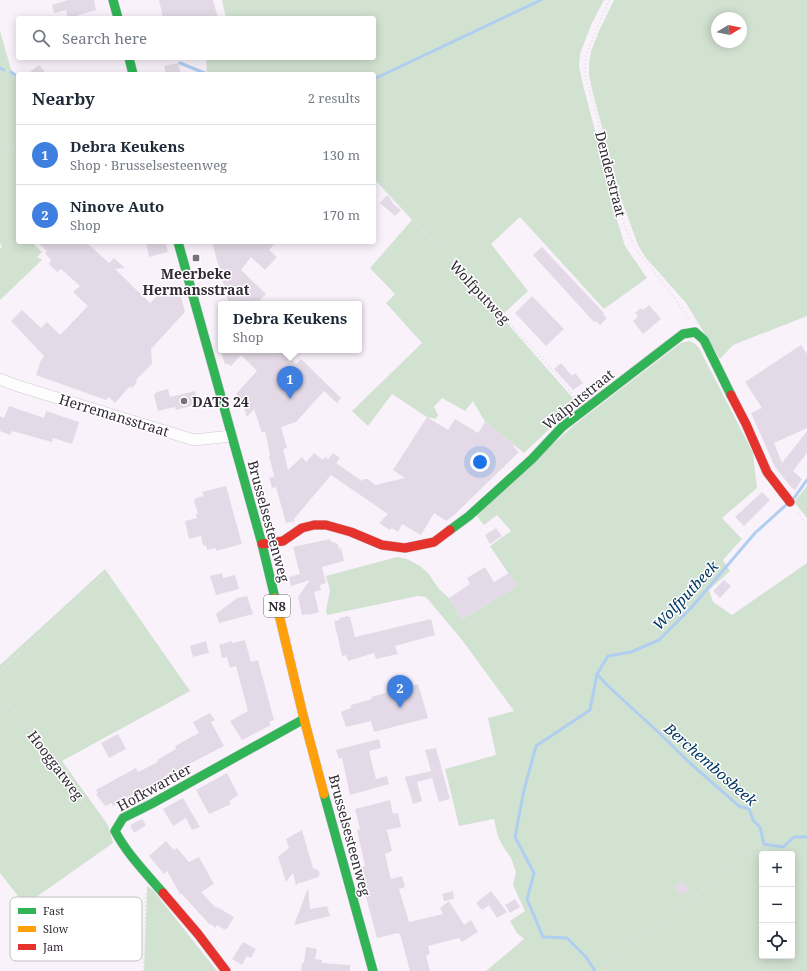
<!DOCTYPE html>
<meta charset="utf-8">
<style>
:root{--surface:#fff;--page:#f6f6f7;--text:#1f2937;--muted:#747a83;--line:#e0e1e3;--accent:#111827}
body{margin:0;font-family:"Noto Serif",serif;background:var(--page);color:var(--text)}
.controls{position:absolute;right:12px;bottom:12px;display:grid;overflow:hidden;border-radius:4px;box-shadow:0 2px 10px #0003}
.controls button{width:36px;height:36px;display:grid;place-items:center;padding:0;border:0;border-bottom:1px solid var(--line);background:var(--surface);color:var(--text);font:20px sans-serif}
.compass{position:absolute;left:711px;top:12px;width:36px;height:36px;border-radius:50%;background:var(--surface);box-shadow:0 2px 10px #0003;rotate:80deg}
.you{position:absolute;left:480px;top:462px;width:14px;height:14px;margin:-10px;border:3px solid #fff;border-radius:50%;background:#1a73e8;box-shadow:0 0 0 6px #1a73e833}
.badge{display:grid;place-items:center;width:26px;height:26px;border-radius:50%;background:var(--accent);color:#fff;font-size:13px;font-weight:700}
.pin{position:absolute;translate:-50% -33px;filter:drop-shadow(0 1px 2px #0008)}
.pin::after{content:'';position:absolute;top:21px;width:14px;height:12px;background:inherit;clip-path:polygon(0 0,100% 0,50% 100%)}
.popup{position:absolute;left:218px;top:301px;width:144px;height:52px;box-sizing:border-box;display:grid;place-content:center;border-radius:4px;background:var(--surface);filter:drop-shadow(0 1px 3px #0005);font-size:13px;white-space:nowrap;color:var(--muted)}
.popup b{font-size:15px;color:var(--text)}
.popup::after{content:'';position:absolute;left:50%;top:100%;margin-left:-8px;border:8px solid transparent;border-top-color:var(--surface)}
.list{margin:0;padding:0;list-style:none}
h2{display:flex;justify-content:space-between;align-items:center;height:52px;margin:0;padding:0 16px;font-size:17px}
h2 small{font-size:13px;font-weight:400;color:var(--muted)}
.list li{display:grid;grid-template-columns:26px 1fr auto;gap:12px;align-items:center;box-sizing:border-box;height:60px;padding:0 16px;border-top:1px solid var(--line)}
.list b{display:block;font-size:15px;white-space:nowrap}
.list p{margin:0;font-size:13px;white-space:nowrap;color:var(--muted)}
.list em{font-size:13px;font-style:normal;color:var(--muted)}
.icon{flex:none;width:22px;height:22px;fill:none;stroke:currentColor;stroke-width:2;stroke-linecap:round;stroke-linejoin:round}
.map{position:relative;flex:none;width:807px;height:971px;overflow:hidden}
.search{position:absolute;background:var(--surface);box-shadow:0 2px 10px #0003;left:16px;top:16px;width:360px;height:44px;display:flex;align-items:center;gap:10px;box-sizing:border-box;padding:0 14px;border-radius:4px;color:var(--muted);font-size:15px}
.panel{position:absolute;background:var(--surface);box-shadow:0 2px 10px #0003;left:16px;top:72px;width:360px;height:172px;border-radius:4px}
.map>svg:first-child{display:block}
.green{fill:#d2e2d1;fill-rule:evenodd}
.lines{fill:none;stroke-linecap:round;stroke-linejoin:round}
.stream{stroke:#b0cef0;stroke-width:3}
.building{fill:#e4dae7}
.street-casing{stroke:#cfc8d2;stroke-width:12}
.fast-casing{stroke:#cfc8d2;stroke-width:10}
.slow-casing{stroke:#cfc8d2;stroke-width:10}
.jam-casing{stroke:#cfc8d2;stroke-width:10}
.path{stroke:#e4e2e5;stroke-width:2;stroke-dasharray:1 3;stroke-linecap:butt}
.street{stroke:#fefdfe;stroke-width:11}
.fast{stroke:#30b455;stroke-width:9}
.slow{stroke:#ff9f0a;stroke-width:9}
.jam{stroke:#e5322d;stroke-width:9}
.poi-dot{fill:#78707a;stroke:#fff;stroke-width:1.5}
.labels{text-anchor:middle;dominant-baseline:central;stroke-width:3;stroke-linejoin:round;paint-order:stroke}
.shield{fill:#fff;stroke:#706a72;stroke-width:1}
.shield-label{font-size:13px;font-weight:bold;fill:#322a35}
.street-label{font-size:14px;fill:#322a35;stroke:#fff}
.poi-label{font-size:14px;font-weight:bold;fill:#322a35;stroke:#fff}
.water-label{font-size:15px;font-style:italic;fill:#023963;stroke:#fff}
.key{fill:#fff;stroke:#c2bfc2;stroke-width:1}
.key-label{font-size:11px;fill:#322a35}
</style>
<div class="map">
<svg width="807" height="971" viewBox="0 0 807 971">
<rect width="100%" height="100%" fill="#f9f2fb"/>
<path class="green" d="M 222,0 L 604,0 L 592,23 L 580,54 L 579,66 L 583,85 L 606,172 L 614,210 L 625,246 L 647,278 L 604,309 L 520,217 L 491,244 L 528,291 L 501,316 L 577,403 L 524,453 L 485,422 L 473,401 L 465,411 L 442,398 L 434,407 L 438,415 L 436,419 L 427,417 L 392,394 L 368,426 L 352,411 L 422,343 L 386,303 L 395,294 L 370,268 L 412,220 L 374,179 L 374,74 L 211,74 L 207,72 L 206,58 L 374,58 L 374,18 L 226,18 Z
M 614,0 L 807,0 L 807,316 L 733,345 L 720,359 L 686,303 L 646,258 L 638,245 L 621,198 L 593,94 L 589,76 L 589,65 L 591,51 L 600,29 ZM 717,18 L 741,18 L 741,42 L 717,42 Z
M 0,31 L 13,76 L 18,78 L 18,242 L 37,242 L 34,245 L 42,252 L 37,257 L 42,260 L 0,300 L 0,249 L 2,247 L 0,243 Z
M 689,341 L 694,343 L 699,348 L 753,453 L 757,488 L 722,518 L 742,539 L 723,560 L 730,571 L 709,590 L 713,602 L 732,615 L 807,563 L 807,971 L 486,971 L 524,939 L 517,933 L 510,921 L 525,911 L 513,885 L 516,872 L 511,858 L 504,848 L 498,837 L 494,819 L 459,826 L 445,769 L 496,755 L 488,718 L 514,711 L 462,640 L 426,597 L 418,596 L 327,615 L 326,611 L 330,590 L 326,576 L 397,557 L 407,559 L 420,566 L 428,573 L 439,589 L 449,598 L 462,619 L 517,586 L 490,546 L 511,531 L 497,515 L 484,525 L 476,515 L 574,425 L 681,343 ZM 762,854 L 792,854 L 792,956 L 762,956 Z
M 807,486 L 807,518 L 794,502 Z
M 105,569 L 190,691 L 62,761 L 108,825 L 113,843 L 25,905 L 0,873 L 0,665 Z
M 147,886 L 153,890 L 217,971 L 144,971 Z"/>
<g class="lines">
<path class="stream" d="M 180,63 L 207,74
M 0,68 L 4,70
M 11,72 L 18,77
M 374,79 L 541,0
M 794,498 L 807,480
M 597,674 L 608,686 L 657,731 L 691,764 L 739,806 L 749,809 L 753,820 L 760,827 L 764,844 L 783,847 L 794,837 L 807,837
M 595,971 L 586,957 L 567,938 L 543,937 L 527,899 L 534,873 L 515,837 L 524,790 L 536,746 L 590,710 L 597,674 L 608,656 L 631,652 L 659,640 L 691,608 L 755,533 L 786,505"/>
</g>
<path class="building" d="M 68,0 L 94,0 L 96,10 L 69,18 L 68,18 L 66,10 L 54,13 L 52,5 Z
M 159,0 L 213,0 L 218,18 L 163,18 Z
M 178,63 L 181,74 L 166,74 L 164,66 Z
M 39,65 L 47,74 L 27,74 Z
M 387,195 L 393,202 L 392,203 L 401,210 L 395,216 L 380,203 Z
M 37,242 L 86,242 L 109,263 L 114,258 L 125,268 L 115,269 L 150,303 L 160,293 L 179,291 L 185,312 L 151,349 L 152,364 L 136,380 L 137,382 L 132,388 L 130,386 L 115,403 L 109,397 L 106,400 L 36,375 L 41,360 L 44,356 L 11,321 L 22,310 L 41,328 L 47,322 L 60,335 L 88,306 L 73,292 L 80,286 L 61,269 L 57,272 L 49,264 L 51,260 L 45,253 L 47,251 Z
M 146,242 L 165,242 L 168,252 L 149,257 Z
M 212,242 L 276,242 L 269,250 L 277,257 L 265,270 L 251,257 L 241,270 L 266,294 L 256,304 L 229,304 Z
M 542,247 L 604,313 L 603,314 L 607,318 L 600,325 L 596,321 L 594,322 L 533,255 Z
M 532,296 L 564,329 L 546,346 L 515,313 Z
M 649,305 L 661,319 L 643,334 L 633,321 L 638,316 L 635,313 L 641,308 L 643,310 Z
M 801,345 L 807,354 L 807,428 L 774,443 L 782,463 L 807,431 L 807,453 L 793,471 L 802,479 L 795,490 L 790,486 L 775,467 L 751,413 L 762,408 L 745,382 Z
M 220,350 L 281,350 L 296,364 L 301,359 L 341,398 L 337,403 L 324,391 L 296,422 L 281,427 L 287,448 L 283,449 L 288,470 L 302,457 L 306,462 L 314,453 L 323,460 L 325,457 L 328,459 L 333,453 L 340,458 L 336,463 L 362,481 L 364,479 L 368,479 L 375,485 L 405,478 L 393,470 L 427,417 L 448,430 L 455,419 L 478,433 L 485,422 L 514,445 L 513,446 L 519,452 L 453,516 L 446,521 L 434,513 L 421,535 L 402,524 L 398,532 L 392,528 L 390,530 L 379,523 L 388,514 L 331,475 L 294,519 L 295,521 L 286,523 L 276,487 L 272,488 L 269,478 L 273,477 L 274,475 L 269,456 L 270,455 L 265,431 L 262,433 L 254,409 L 247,417 L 241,399 L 236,394 L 257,371 L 241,355 L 231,366 L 228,364 L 225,364 Z
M 561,363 L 572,376 L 575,373 L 583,383 L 573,390 L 554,369 Z
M 168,389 L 170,397 L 195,391 L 199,404 L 176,410 L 175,407 L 158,411 L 154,395 L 157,392 Z
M 9,406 L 44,418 L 46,411 L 79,422 L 72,444 L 53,438 L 52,442 L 12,431 L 10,435 L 0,431 L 0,416 L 4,418 Z
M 226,486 L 242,544 L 216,551 L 216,548 L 207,550 L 206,545 L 203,546 L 201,536 L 189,539 L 185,521 L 197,518 L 196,514 L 198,514 L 194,501 L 196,498 L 204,496 L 202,492 Z
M 762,492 L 770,500 L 744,526 L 735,517 Z
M 496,528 L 502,536 L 490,544 L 485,535 Z
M 330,539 L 330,541 L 338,544 L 339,549 L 341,548 L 344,561 L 322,567 L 326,583 L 320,585 L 321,590 L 314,592 L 319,612 L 309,615 L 309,614 L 302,615 L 298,597 L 310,580 L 291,586 L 289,577 L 300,574 L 293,547 Z
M 485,567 L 494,582 L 509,573 L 517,586 L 462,619 L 449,598 L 470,584 L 467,578 Z
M 222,573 L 223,578 L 235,575 L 239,589 L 216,595 L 210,576 Z
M 724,580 L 731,586 L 720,598 L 713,591 Z
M 247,596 L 253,614 L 219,623 L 216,614 L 237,598 Z
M 348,616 L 348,617 L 350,617 L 355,637 L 431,619 L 435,635 L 395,646 L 398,654 L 376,659 L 374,653 L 348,661 L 346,655 L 343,656 L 342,655 L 334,621 L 340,620 L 339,618 Z
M 245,640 L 251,662 L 258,660 L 274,720 L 269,722 L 271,725 L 242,740 L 230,721 L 248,711 L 236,666 L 230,668 L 227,657 L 222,658 L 219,645 L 232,641 L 232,643 Z
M 206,641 L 209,653 L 193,657 L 190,646 Z
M 418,684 L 428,718 L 374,732 L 371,721 L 346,727 L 341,712 L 351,708 L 351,705 L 372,699 L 371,697 Z
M 210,713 L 215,720 L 211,722 L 224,746 L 164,777 L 165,779 L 143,790 L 142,789 L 113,806 L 112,803 L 105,806 L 96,794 L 98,793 L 96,790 L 136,768 L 138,772 L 158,762 L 157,760 L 176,749 L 175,746 L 199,733 L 193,722 Z
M 118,734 L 126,749 L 109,758 L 101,743 Z
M 379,739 L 381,748 L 369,751 L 376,779 L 387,776 L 389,784 L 350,795 L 342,758 L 339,759 L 336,750 Z
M 436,748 L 450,799 L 439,802 L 432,778 L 417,782 L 422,801 L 413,804 L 405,777 L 431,771 L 425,750 Z
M 227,773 L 238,795 L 229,801 L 231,804 L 209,814 L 196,790 Z
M 183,798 L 200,827 L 192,830 L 186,818 L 173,826 L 163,809 Z
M 390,800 L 393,814 L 398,813 L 401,827 L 387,830 L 392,851 L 385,854 L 391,879 L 402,876 L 405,887 L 399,889 L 409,922 L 443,914 L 440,908 L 449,901 L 464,925 L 471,920 L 478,932 L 462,942 L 459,938 L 428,946 L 430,954 L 426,955 L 430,971 L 410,971 L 400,934 L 399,934 L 398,933 L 377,938 L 360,875 L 363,870 L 362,867 L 365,866 L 357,830 L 360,829 L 355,809 Z
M 142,819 L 146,825 L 134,833 L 130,825 Z
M 302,830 L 313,868 L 318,870 L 320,874 L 318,877 L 301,883 L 300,882 L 296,885 L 293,873 L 286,882 L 278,857 L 289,848 L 286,839 Z
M 166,841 L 173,849 L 174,850 L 177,848 L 189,862 L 199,857 L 214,884 L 201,892 L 216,908 L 217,907 L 234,917 L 227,929 L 226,928 L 225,930 L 217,925 L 215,928 L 211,924 L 210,925 L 181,893 L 180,894 L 167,871 L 164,874 L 149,856 Z
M 680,881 L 689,889 L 683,896 L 674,887 Z
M 308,888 L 310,909 L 327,906 L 330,916 L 294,925 Z
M 453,891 L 454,899 L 444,901 L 442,894 Z
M 491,891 L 507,912 L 497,918 L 489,905 L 482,910 L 476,903 Z
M 515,899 L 520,907 L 510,913 L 505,905 Z
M 243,942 L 256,949 L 251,958 L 247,956 L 242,965 L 232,959 Z
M 306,947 L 317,949 L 315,959 L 322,960 L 322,963 L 350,965 L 350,971 L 301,971 L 302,963 L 304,963 Z"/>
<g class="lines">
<g class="street-casing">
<path id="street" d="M 0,379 L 15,385 L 194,440 L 231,436"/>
</g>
<g class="fast-casing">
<path id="fast" d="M 113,0 L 118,18
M 129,58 L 133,74
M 178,242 L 262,544 L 275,598
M 450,530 L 469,516 L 532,459 L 562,427 L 683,334 L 695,332 L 704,340 L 731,395
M 324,794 L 373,971
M 163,893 C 146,873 127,854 115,831 L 123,818 L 153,803 L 304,719"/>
</g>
<g class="slow-casing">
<path id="slow" d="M 275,598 L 304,719 L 324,794"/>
</g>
<g class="jam-casing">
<path id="jam" d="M 731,395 L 746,424 L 767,472 L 790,502
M 262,544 L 283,541 L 302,528 L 314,525 L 326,525 L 351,532 L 382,545 L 405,548 L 434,542 L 450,530
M 163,893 L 198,934 L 226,971"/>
</g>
<path class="path" d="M 609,0 L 586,55 L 585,74 L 613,176 L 624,225 L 636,249 L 670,292 L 690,320
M 0,146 L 18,150
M 374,177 L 546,363 L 576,399
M 798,512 L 807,526
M 0,671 L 109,570
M 0,691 L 102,827
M 792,863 L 807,885
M 143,971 L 146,892
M 601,971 L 604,966 L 621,953 L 636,939 L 663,925 L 734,860 L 751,847 L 766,849 L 777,854"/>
<use href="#street" class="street"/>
<use href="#fast" class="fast"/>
<use href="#slow" class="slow"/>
<use href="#jam" class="jam"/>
</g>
<g class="poi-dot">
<rect x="192" y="254" width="8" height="8" rx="2"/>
<circle cx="184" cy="401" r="4"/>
</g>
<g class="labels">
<rect class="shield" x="264" y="595" width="26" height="22" rx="3"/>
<g class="shield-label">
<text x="277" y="606">N8</text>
</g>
<g class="street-label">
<text transform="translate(611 174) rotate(76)">Denderstraat</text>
<text transform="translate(480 292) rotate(47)">Wolfputweg</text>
<text transform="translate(578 399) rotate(-39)">Walputstraat</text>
<text transform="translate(114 415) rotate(17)">Herremansstraat</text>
<text transform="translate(269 521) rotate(75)">Brusselsesteenweg</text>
<text transform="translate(56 765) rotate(53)">Hooggatweg</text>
<text transform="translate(154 787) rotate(-29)">Hofkwartier</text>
<text transform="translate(350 835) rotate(75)">Brusselsesteenweg</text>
</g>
<g class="poi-label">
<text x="196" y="273">Meerbeke<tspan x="196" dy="16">Hermansstraat</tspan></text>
<text x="192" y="401" text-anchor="start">DATS 24</text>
</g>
<g class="water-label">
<text transform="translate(685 595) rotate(-47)">Wolfputbeek</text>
<text transform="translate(711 764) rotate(41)">Berchembosbeek</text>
</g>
</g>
<rect x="10" y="897" width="132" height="64" rx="6" class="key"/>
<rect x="18" y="908" width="18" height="6" fill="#30b455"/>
<rect x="18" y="926" width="18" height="6" fill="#ff9f0a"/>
<rect x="18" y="944" width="18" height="6" fill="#e5322d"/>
<g class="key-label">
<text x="43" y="915">Fast</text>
<text x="43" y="933">Slow</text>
<text x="43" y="951">Jam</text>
</g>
</svg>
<div class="controls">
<button>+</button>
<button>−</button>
<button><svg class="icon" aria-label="locate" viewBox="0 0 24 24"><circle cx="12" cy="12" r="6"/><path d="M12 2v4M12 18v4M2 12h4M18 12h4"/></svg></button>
</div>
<svg class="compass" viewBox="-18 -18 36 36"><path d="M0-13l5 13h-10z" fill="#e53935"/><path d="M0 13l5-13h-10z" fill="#747a83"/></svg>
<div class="you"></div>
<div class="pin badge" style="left:290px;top:399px;background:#3f7fe0">1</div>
<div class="popup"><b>Debra Keukens</b>Shop</div>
<div class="pin badge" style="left:400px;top:708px;background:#3f7fe0">2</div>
<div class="search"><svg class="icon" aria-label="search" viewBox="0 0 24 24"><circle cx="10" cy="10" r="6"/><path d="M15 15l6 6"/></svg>Search here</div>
<section class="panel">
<h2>Nearby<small>2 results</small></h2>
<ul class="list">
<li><span class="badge" style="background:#3f7fe0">1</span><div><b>Debra Keukens</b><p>Shop · Brusselsesteenweg</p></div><em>130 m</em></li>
<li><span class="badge" style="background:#3f7fe0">2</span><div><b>Ninove Auto</b><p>Shop</p></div><em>170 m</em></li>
</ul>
</section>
</div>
